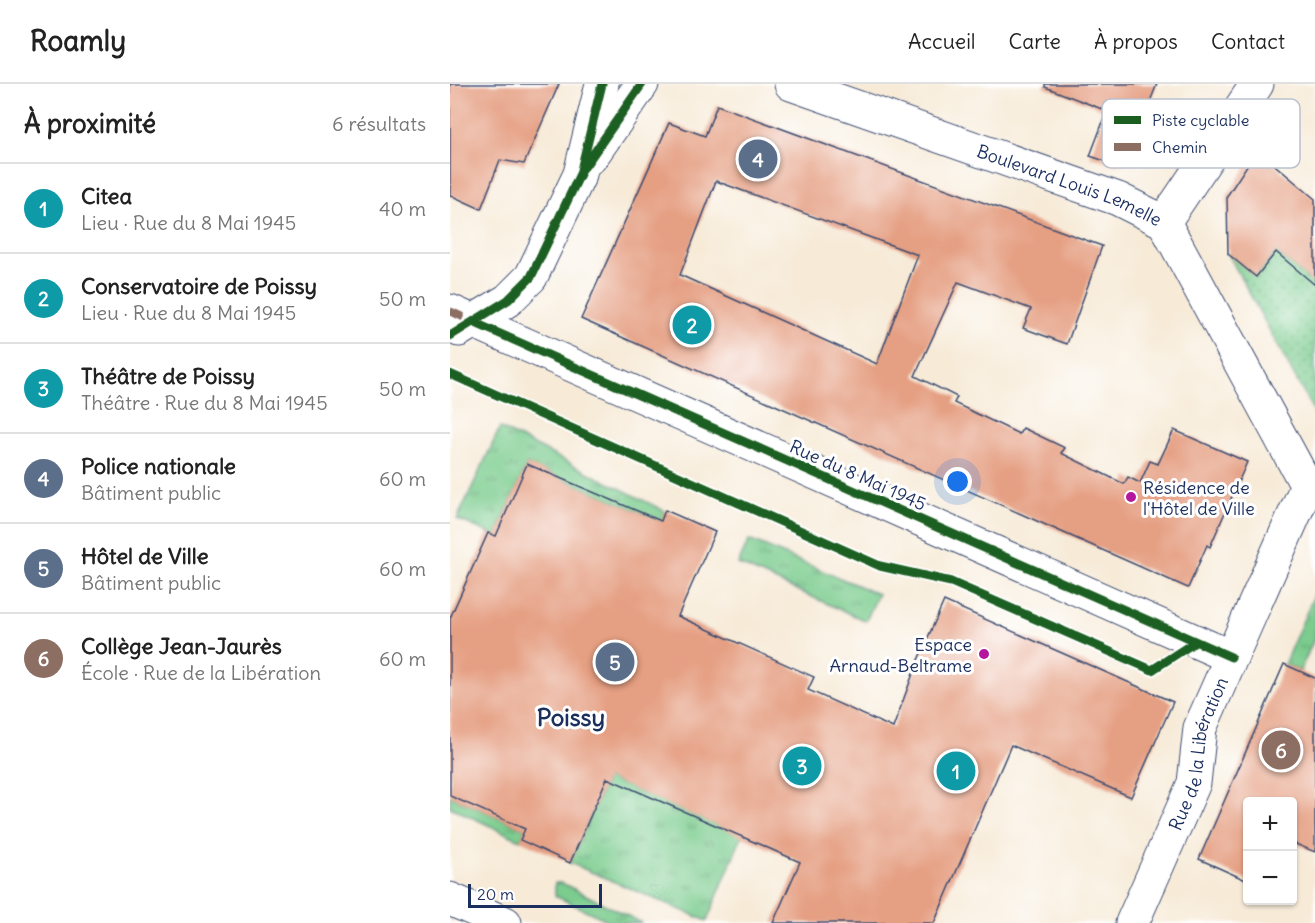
<!DOCTYPE html>
<html lang="fr">
<meta charset="utf-8">
<style>
:root{--surface:#fff;--page:#f2f2f2;--text:#222;--muted:#767676;--line:#e0e0e0;--accent:#1a73e8}
body{margin:0;font-family:Delius,sans-serif;background:var(--page);color:var(--text)}
.controls{position:absolute;right:18px;bottom:18px;display:grid;overflow:hidden;border-radius:6px;box-shadow:0 2px 4px #0004}
.controls button{width:54px;height:54px;display:grid;place-items:center;padding:0;border:0;border-bottom:2px solid var(--line);background:var(--surface);color:var(--text);font:30px sans-serif}
.scale{position:absolute;left:18px;bottom:15px;width:134px;box-sizing:border-box;padding-left:6px;border:3px solid #1b2f5e;border-top:0;font-size:16px;line-height:21px;white-space:nowrap;color:#1b2f5e;-webkit-text-stroke:4px #fff;paint-order:stroke}
.you{position:absolute;left:508px;top:398px;width:21px;height:21px;margin:-15px;border:4px solid #fff;border-radius:50%;background:#1a73e8;box-shadow:0 0 0 9px #1a73e833}
.badge{display:grid;place-items:center;width:39px;height:39px;border-radius:50%;background:var(--accent);color:#fff;font-size:20px;font-weight:700}
.pin{position:absolute;translate:-50% -50%;border:3px solid #fff;box-shadow:0 2px 6px #0006}
.list{margin:0;padding:0;list-style:none}
h2{display:flex;justify-content:space-between;align-items:center;height:78px;margin:0;padding:0 24px;font-size:26px}
h2 small{font-size:20px;font-weight:400;color:var(--muted)}
.list li{display:grid;grid-template-columns:39px 1fr auto;gap:18px;align-items:center;box-sizing:border-box;height:90px;padding:0 24px;border-top:2px solid var(--line)}
.list b{display:block;font-size:22px;white-space:nowrap}
.list p{margin:0;font-size:20px;white-space:nowrap;color:var(--muted)}
.list em{font-size:20px;font-style:normal;color:var(--muted)}
.map{position:relative;flex:none;width:865px;height:839px;overflow:hidden}
header{display:flex;align-items:center;gap:36px;box-sizing:border-box;height:84px;padding:0 30px;background:var(--surface);border-bottom:2px solid var(--line)}
header strong{font-size:28px}
nav{display:flex;gap:33px;margin-inline-start:auto;font-size:21px}
main{display:flex}
aside{flex:1;background:var(--surface)}
.map>svg:first-child{display:block}
.grass{fill:url(#grass-tufts);stroke:#4b7e76;stroke-width:1.5}
.park{fill:url(#park-dots);stroke:#4b7e76;stroke-width:1.5}
.building{fill:#e59f82;fill-rule:evenodd}
.lines{fill:none;stroke-linecap:round;stroke-linejoin:round}
.minor-casing{stroke:#3c4b70;stroke-width:35}
.minor{stroke:#fff;stroke-width:33}
.quiet{stroke:#8d6e63;stroke-width:8;stroke-dasharray:15 8;stroke-linecap:butt}
.cycleway-casing{stroke:#fff;stroke-width:13}
.cycleway{stroke:#1b5e20;stroke-width:9}
.poi-dot{fill:#b5179e;stroke:#fff;stroke-width:2}
.labels{text-anchor:middle;dominant-baseline:central;stroke-width:6;stroke-linejoin:round;paint-order:stroke}
.street-label{font-size:18px;fill:#1b2f5e;stroke:#fff}
.poi-label{font-size:18px;fill:#1b2f5e;stroke:#fff;text-anchor:start}
.district-label{font-size:24px;font-weight:bold;fill:#1b2f5e;stroke:#fff}
.key{fill:#fff;stroke:#bbc1cf;stroke-width:1.5}
.key-label{font-size:16px;fill:#1b2f5e}
</style>
<header>
<strong>Roamly</strong>
<nav><a>Accueil</a><a>Carte</a><a>À propos</a><a>Contact</a></nav>
</header>
<main>
<aside>
<h2>À proximité<small>6 résultats</small></h2>
<ul class="list">
<li><span class="badge" style="background:#0f9aa8">1</span><div><b>Citea</b><p>Lieu · Rue du 8 Mai 1945</p></div><em>40 m</em></li>
<li><span class="badge" style="background:#0f9aa8">2</span><div><b>Conservatoire de Poissy</b><p>Lieu · Rue du 8 Mai 1945</p></div><em>50 m</em></li>
<li><span class="badge" style="background:#0f9aa8">3</span><div><b>Théâtre de Poissy</b><p>Théâtre · Rue du 8 Mai 1945</p></div><em>50 m</em></li>
<li><span class="badge" style="background:#5c6f8a">4</span><div><b>Police nationale</b><p>Bâtiment public</p></div><em>60 m</em></li>
<li><span class="badge" style="background:#5c6f8a">5</span><div><b>Hôtel de Ville</b><p>Bâtiment public</p></div><em>60 m</em></li>
<li><span class="badge" style="background:#8d6e63">6</span><div><b>Collège Jean-Jaurès</b><p>École · Rue de la Libération</p></div><em>60 m</em></li>
</ul>
</aside>
<div class="map">
<svg width="865" height="839" viewBox="0 0 865 839">
<defs>
<pattern id="grass-tufts" width="24" height="20" patternUnits="userSpaceOnUse" patternTransform="scale(1.5)"><rect width="24" height="20" fill="#7bcc8e"/><path d="M3 7l-1-3M5 7V3M7 7l1-3M15 17l-1-3M17 17v-4M19 17l1-3" fill="none" stroke="#64a677"/></pattern>
<pattern id="park-dots" width="8" height="8" patternUnits="userSpaceOnUse" patternTransform="scale(1.5)"><rect width="8" height="8" fill="#7bcc8e"/><path d="M2 2h.1M6 6h.1" fill="none" stroke="#64a677" stroke-width="1.8" stroke-linecap="round"/></pattern>
</defs>
<rect width="100%" height="100%" fill="#fff"/>
<filter id="ink" filterUnits="userSpaceOnUse"><feTurbulence type="fractalNoise" baseFrequency=".0167" numOctaves="2"/><feDisplacementMap in="SourceGraphic" scale="12" xChannelSelector="R" yChannelSelector="G"/><feConvolveMatrix kernelMatrix="1 2 1 2 8 2 1 2 1" color-interpolation-filters="sRGB"/></filter>
<filter id="wash" filterUnits="userSpaceOnUse"><feTurbulence type="fractalNoise" baseFrequency=".008" numOctaves="4" result="noise"/><feDisplacementMap in="SourceGraphic" scale="24" xChannelSelector="R" yChannelSelector="G"/><feGaussianBlur stdDeviation="1.35" result="paint"/><feColorMatrix in="noise" values="0 0 0 0 0 0 0 0 0 0 0 0 0 0 0 0 0 1.4 0 .05"/><feComposite in="paint" operator="in"/></filter>
<g filter="url(#wash)">
<rect width="100%" height="100%" fill="#f7ebd8"/>
<path class="grass" d="M 50,344 L 215,427 L 211,437 L 77,380 L 46,452 L 7,435 Z
M 299,456 L 428,510 L 416,537 L 288,480 Z
M 865,509 L 865,553 L 850,587 L 834,580 Z
M 157,694 L 292,752 L 257,837 L 120,779 Z
M 0,712 L 75,745 L 70,756 L 0,723 Z
M 105,799 L 112,799 L 192,839 L 163,839 L 105,812 Z"/>
<path class="park" d="M 826,168 L 865,201 L 865,330 L 778,170 L 806,193 Z"/>
<g id="blocks">
<path class="building" d="M 0,0 L 109,0 L 74,80 L 50,76 L 31,125 L 0,111 Z
M 595,0 L 707,0 L 691,40 L 736,58 L 667,81 L 640,72 L 657,27 L 595,3 Z
M 267,21 L 652,162 L 617,260 L 573,244 L 581,225 L 508,198 L 465,292 L 507,313 L 504,319 L 569,350 L 573,344 L 615,364 L 611,369 L 674,400 L 678,393 L 690,399 L 700,377 L 708,380 L 724,346 L 797,378 L 760,463 L 757,461 L 738,504 L 131,235 L 219,39 L 255,52 ZM 266,97 L 468,171 L 427,280 L 230,191 Z
M 807,66 L 865,115 L 865,201 L 826,168 L 806,193 L 778,170 L 777,112 Z
M 77,380 L 211,437 L 215,426 L 265,448 L 228,532 L 364,593 L 358,606 L 443,644 L 468,576 L 494,517 L 723,618 L 681,713 L 561,661 L 484,839 L 323,839 L 350,778 L 157,694 L 120,779 L 70,756 L 75,745 L 0,712 L 0,534 L 38,449 L 46,452 Z
M 834,580 L 865,594 L 865,768 L 843,759 L 843,717 L 798,717 L 798,797 L 749,775 Z"/>
</g>
</g>
<g filter="url(#ink)">
<use href="#blocks" fill-opacity="0" stroke="#3c4b70" stroke-width="1.5"/>
<g class="lines">
<g class="minor-casing">
<g id="minor">
<path id="s1" d="M 341,0 L 668,115 L 714,138 L 857,402"/>
<path d="M 141,73 L 192,0"/>
<path d="M 714,138 L 807,0"/>
<path d="M 0,227 L 781,573"/>
<path d="M 9,246 L 58,216 L 81,193 L 130,90 L 152,0"/>
<path d="M 0,815 L 55,839"/>
<path id="s2" d="M 682,839 L 744,699 L 750,644 L 857,402"/>
</g>
</g>
<use href="#minor" class="minor"/>
<path class="quiet" d="M 0,227 L 23,238"/>
<g class="cycleway-casing">
<path id="cycleway" d="M 135,82 L 192,0
M 23,238 L 781,573
M 0,252 L 58,216 L 81,193 L 130,90 L 152,0
M 0,290 L 430,482 L 501,498 L 702,586 L 745,558"/>
</g>
<use href="#cycleway" class="cycleway"/>
</g>
</g>
<g class="poi-dot">
<circle cx="681" cy="413" r="6"/>
<circle cx="534" cy="570" r="6"/>
</g>
<g class="labels">
<g class="street-label">
<text stroke="none"><textPath href="#s1" startOffset="296">Boulevard Louis Lemelle</textPath></text>
<text transform="translate(408 391) rotate(24)">Rue du 8 Mai 1945</text>
<text stroke="none"><textPath href="#s2" startOffset="183">Rue de la Libération</textPath></text>
</g>
<g class="poi-label">
<text x="693" y="403">Résidence de<tspan x="693" dy="21">l'Hôtel de Ville</tspan></text>
<text x="522" y="560" text-anchor="end">Espace<tspan x="522" dy="21">Arnaud-Beltrame</tspan></text>
</g>
<g class="district-label">
<text x="121" y="633">Poissy</text>
</g>
</g>
<rect x="652" y="15" width="198" height="69" rx="9" class="key"/>
<rect x="664" y="32" width="27" height="8" fill="#1b5e20"/>
<rect x="664" y="59" width="27" height="8" fill="#8d6e63"/>
<g class="key-label">
<text x="702" y="42">Piste cyclable</text>
<text x="702" y="69">Chemin</text>
</g>
</svg>
<div class="controls">
<button>+</button>
<button>−</button>
</div>
<div class="scale">20 m</div>
<div class="you"></div>
<div class="pin badge" style="left:506px;top:687px;background:#0f9aa8">1</div>
<div class="pin badge" style="left:242px;top:241px;background:#0f9aa8">2</div>
<div class="pin badge" style="left:352px;top:682px;background:#0f9aa8">3</div>
<div class="pin badge" style="left:308px;top:75px;background:#5c6f8a">4</div>
<div class="pin badge" style="left:165px;top:578px;background:#5c6f8a">5</div>
<div class="pin badge" style="left:831px;top:666px;background:#8d6e63">6</div>
</div>
</main>
